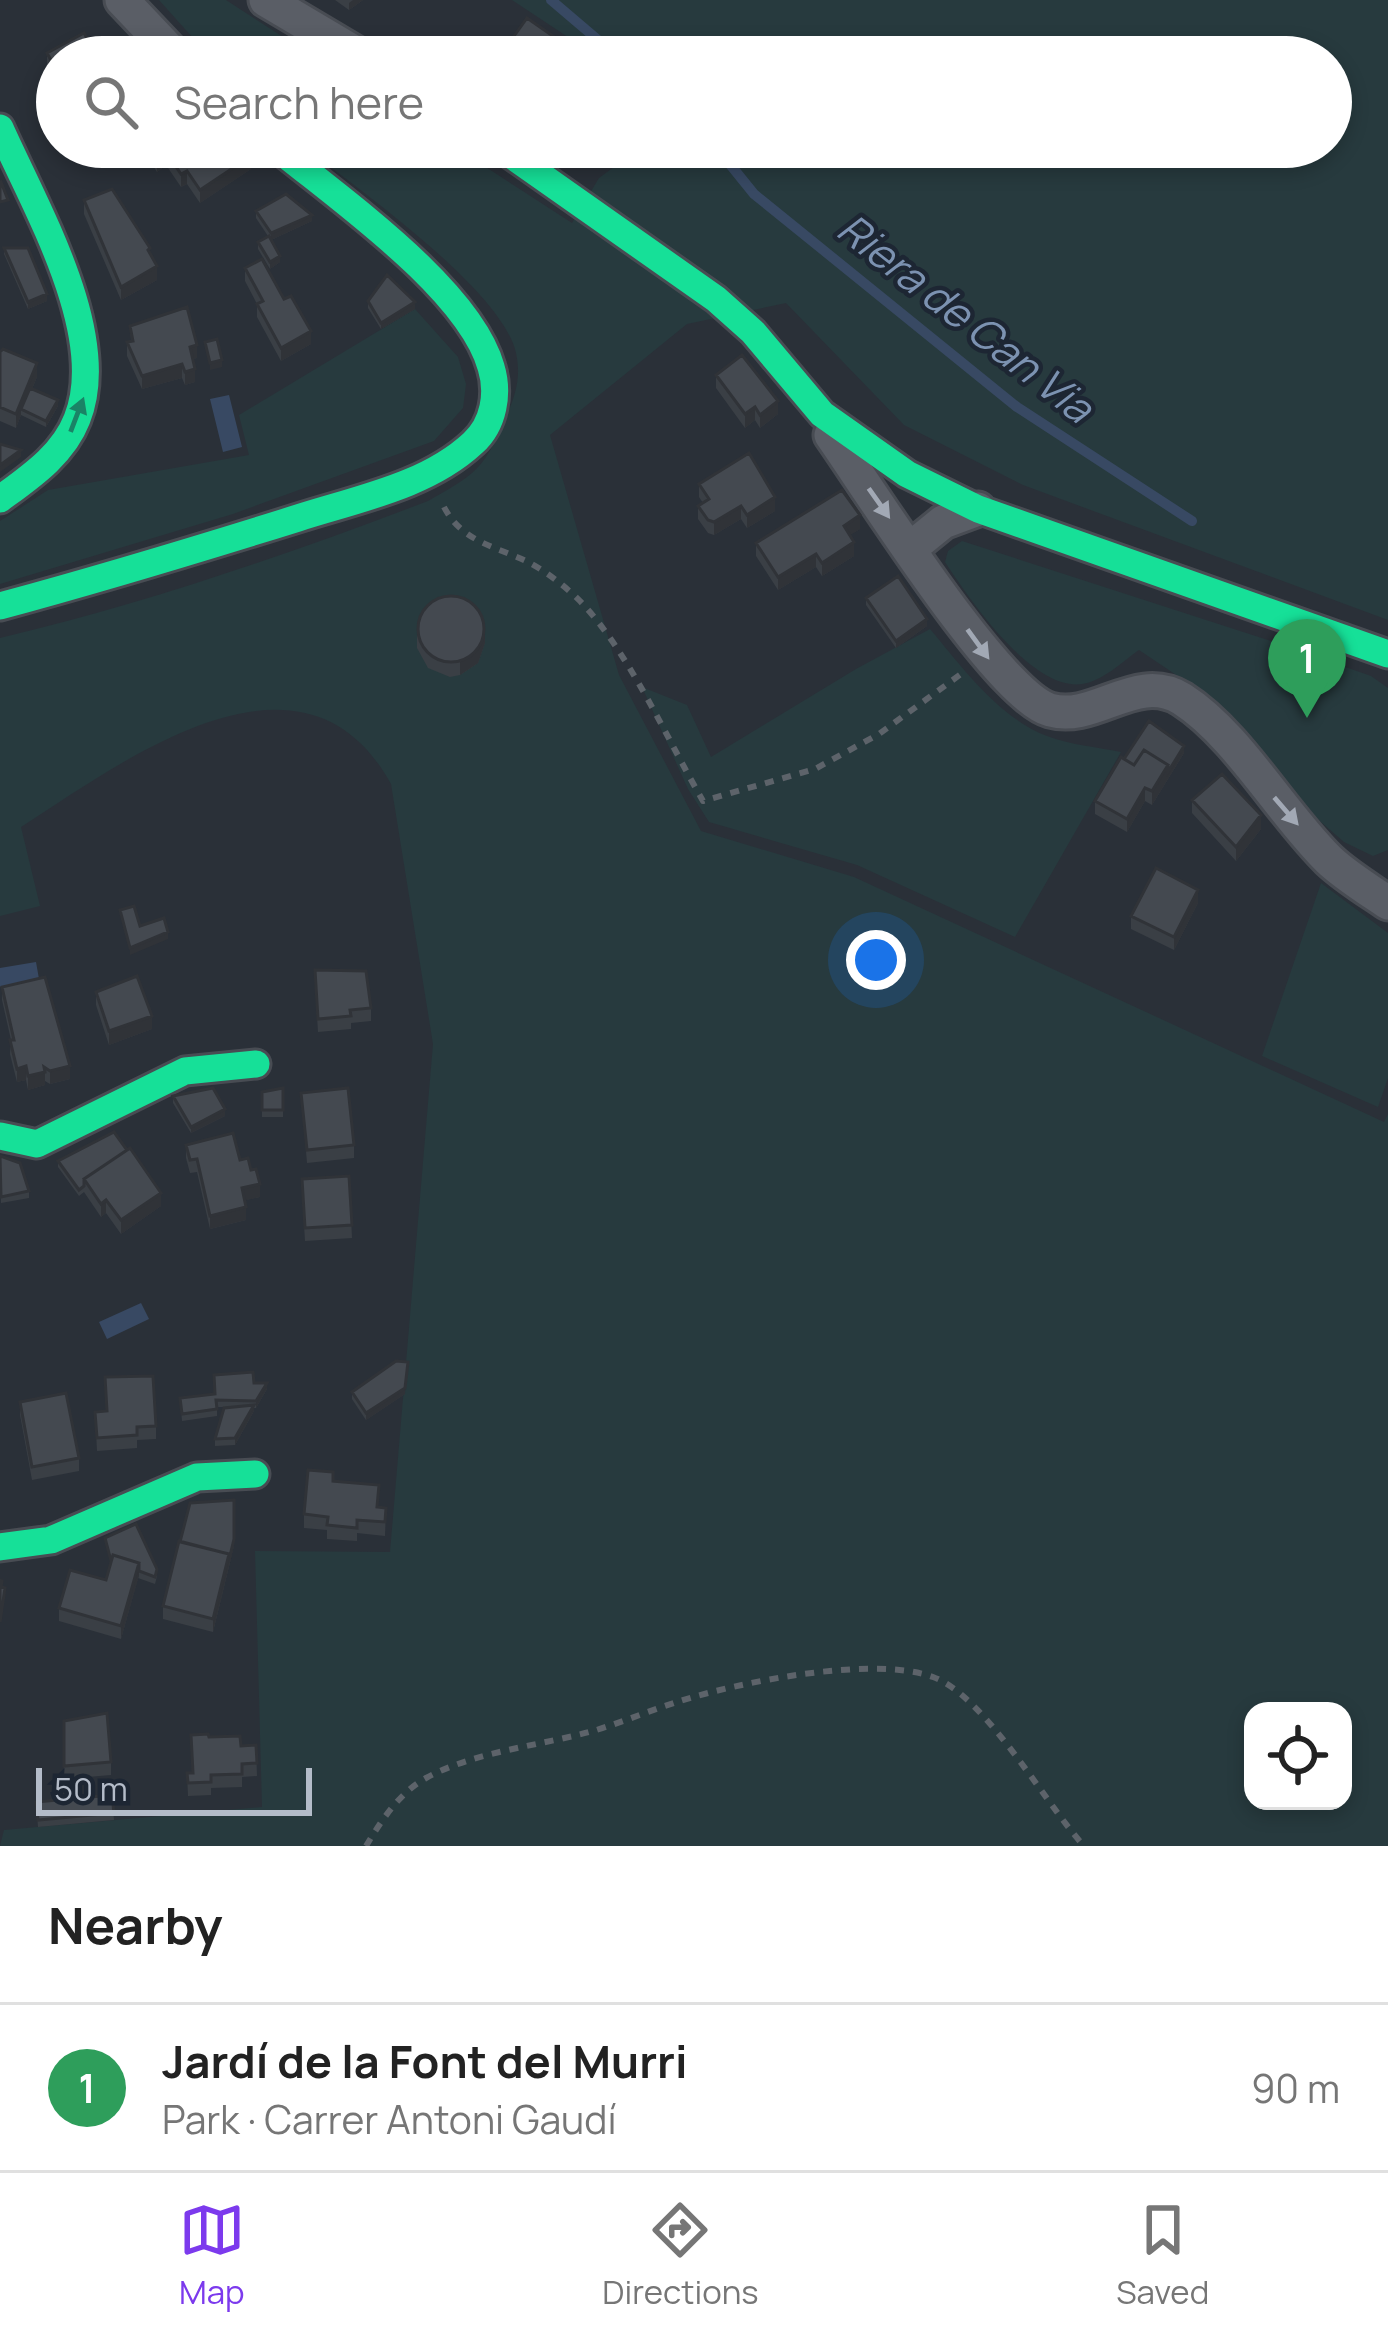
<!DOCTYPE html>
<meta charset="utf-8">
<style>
:root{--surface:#fff;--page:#f2f2f2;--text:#222;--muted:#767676;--line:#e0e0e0;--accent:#7c3aed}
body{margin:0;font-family:Manrope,sans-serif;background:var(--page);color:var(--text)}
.controls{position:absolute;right:36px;bottom:36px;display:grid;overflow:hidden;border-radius:24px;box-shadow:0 6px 18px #0003}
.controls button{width:108px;height:108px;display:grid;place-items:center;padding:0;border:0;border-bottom:3px solid var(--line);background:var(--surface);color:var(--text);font:60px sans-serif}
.scale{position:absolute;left:36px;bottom:30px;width:276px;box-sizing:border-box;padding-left:12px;border:6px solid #b4bcc9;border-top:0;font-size:33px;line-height:42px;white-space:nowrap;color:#b4bcc9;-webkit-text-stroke:9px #1d2633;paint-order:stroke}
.you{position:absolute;left:876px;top:960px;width:42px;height:42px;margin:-30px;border:9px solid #fff;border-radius:50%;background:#1a73e8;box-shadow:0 0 0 18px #1a73e833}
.badge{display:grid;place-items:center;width:78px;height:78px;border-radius:50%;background:var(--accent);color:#fff;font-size:39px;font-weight:700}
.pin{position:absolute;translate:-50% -99px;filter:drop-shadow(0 3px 6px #0008)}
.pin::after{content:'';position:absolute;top:63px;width:42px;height:36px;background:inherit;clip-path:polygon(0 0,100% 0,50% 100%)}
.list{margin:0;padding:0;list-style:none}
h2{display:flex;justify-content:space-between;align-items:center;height:156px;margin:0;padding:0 48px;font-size:51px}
h2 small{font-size:39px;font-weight:400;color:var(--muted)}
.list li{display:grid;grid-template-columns:78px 1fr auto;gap:36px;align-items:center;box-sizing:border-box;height:168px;padding:0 48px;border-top:3px solid var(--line)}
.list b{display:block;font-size:45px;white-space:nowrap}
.list p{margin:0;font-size:39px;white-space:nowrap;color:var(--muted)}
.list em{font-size:39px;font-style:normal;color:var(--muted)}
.icon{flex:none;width:66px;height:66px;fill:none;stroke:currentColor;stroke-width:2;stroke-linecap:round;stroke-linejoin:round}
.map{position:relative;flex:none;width:1388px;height:1846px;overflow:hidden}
.search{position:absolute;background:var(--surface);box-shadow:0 6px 18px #0003;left:36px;right:36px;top:36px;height:132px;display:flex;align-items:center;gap:30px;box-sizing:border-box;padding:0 42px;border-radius:66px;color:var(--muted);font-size:45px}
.sheet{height:324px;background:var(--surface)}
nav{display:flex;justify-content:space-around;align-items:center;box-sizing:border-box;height:168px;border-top:3px solid var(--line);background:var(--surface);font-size:33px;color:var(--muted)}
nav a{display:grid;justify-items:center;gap:6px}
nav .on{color:var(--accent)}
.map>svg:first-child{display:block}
.green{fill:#273a3e;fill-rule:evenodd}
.water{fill:#384963}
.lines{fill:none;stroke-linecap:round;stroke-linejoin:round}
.stream{stroke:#384963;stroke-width:10}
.street-casing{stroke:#484c53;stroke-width:39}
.fast-casing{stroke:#484c53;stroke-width:33}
.path{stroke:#5d636a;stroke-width:6;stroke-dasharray:9 9;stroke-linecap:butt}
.street{stroke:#5a5e66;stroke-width:33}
.fast{stroke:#16e098;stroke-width:27}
.wall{fill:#3a3f45}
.shaded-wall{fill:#303338}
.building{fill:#444950;stroke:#303338;stroke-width:3}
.oneway{fill:#1a8366}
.oneway2{fill:#a2a9b5}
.labels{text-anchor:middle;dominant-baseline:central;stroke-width:9;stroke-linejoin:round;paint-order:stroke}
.water-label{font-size:42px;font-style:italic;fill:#7c92b1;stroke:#1d2633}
</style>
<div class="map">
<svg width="1388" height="1846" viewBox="0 0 1388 1846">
<rect width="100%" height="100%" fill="#2a3038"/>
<path class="green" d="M 159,0 L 226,0 L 314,57 L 210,57 Z
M 512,0 L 1388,0 L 1388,620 L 1023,485 L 904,425 L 786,303 L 687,324 L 550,435 L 619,675 L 701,831 L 854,877 L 1384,1122 L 1388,1114 L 1388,1846 L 0,1846 L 4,1830 L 262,1807 L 255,1551 L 390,1552 L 433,1044 L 391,784 C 303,625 124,761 21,827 L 40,906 L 0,916 L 0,638 C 145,604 289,554 428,501 C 472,476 483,471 503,424 C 514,399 522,380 516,353 C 502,290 357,188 304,147 L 455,147 L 572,223 L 599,178 L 641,147 L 1331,147 L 1331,57 L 598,57 ZM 1253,1711 L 1343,1711 L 1343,1801 L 1253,1801 Z
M 415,309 L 458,357 L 466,384 L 463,408 L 434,441 L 233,514 L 0,584 L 0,521 L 48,490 L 249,455 L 239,415 Z
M 962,541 L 1271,641 L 1371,676 L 1388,688 L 1388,850 L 1373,856 L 1344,842 L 1277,784 L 1209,697 L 1139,650 C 1122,662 1103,681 1082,684 C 1032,691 970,600 945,562 L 948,551 Z
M 930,629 C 963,668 998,717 1047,736 C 1070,745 1097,747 1121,752 L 1015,937 L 857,865 L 709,822 L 688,789 L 642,687 L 687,705 L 711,757 L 856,669 Z
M 1321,883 L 1388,933 L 1388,1078 L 1378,1107 L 1262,1056 Z"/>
<path class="water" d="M 229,395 L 242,447 L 223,452 L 210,399 Z
M 36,962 L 39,979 L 0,987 L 0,968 Z
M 141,1303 L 149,1319 L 107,1339 L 99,1322 Z"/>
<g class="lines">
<path class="stream" d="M 551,0 L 618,57
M 716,147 L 754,194 L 1017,407 L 1192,521"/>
<g class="street-casing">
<path id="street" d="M 122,0 L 176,57
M 266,0 L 362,57
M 831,435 C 869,489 998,695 1050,710 C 1095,723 1136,671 1182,699 C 1237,734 1281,813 1329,860 C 1346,876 1369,890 1388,903
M 911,548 L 943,522 L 978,509"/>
</g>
<g class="fast-casing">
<path id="fast" d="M 0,128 C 34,205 111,335 77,419 C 63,455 30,477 0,499
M 500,147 L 716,299 L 753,332 L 822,414 L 907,474 L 978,509 L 1388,654
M 0,606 C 100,579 199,549 298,518 C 357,499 427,486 473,443 C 494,424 499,393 491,367 C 469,289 338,198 276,147
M 0,1136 L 37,1144 L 185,1071 L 256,1064
M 0,1547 L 51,1540 L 197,1477 L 255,1474"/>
</g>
<path class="path" d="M 444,507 C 462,542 495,546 528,562 C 546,571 566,587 580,601 C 629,652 667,739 703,801 L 815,769 L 879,734 L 961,674
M 366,1846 C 381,1821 400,1792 426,1778 C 476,1751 539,1746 593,1731 C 623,1722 651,1710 680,1701 C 740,1682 873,1655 933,1677 C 985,1696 1044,1802 1084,1846"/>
<use href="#street" class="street"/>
<use href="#fast" class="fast"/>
</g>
<path class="wall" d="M 335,0 L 363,0 L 349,10 Z
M 47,53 L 57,57 L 57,85 L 47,66 Z
M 141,147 L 241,147 L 251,169 L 200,203 L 187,184 L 181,187 L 166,165 L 157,172 Z
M 84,200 L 150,255 L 157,280 L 121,300 L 84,214 Z
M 256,211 L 312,221 L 271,240 L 280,262 L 270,269 L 258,249 L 258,242 L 268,236 L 256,218 Z
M 4,248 L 47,301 L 28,309 L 4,254 Z
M 245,268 L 284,299 L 311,344 L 281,361 L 257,317 L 257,304 L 245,281 Z
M 368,301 L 415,309 L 381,329 L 368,308 Z
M 130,326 L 197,358 L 193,359 L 195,382 L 185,385 L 182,378 L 142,389 L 127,356 L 127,342 L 131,341 Z
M 0,352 L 37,377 L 32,389 L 58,406 L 46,427 L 21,415 L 16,428 L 0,421 Z
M 716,375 L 778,414 L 760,428 L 755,420 L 745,428 L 716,388 Z
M 699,484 L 775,511 L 747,528 L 741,519 L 714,535 L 708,533 L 698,519 L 698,506 L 703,503 L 699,497 Z
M 860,529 L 849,535 L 854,556 L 822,576 L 816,567 L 778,590 L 756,556 L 756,543 Z
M 866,598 L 927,626 L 896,648 L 866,605 Z
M 417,635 L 485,643 L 478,663 L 460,675 L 450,677 L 428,668 L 417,648 Z
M 1184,753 L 1152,805 L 1145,801 L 1127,832 L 1095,814 L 1095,801 L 1124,759 Z
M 1192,800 L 1261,829 L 1236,861 L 1192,813 Z
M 1198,903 L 1174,950 L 1131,929 L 1131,916 Z
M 315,984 L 371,1008 L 371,1021 L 351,1023 L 351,1029 L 318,1032 Z
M 2,987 L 70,1079 L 50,1084 L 45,1081 L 45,1085 L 28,1090 L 26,1080 L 17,1082 L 10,1054 L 11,1040 L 2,1000 Z
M 96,992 L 152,1029 L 109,1045 L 96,1005 Z
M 283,1088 L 283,1117 L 262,1117 L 262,1092 Z
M 301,1093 L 354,1145 L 354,1158 L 307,1163 Z
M 173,1096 L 225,1116 L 191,1133 L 173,1103 Z
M 186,1145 L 240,1160 L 260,1197 L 245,1200 L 246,1220 L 210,1229 L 197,1172 L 190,1173 L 186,1158 Z
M 0,1156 L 29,1191 L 29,1198 L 1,1203 Z
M 58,1161 L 161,1206 L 121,1234 L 106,1213 L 101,1217 L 84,1192 L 79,1196 L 58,1167 Z
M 349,1176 L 352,1238 L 305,1241 L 302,1193 Z
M 105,1377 L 156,1426 L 156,1439 L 137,1440 L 137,1448 L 97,1451 L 95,1412 L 106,1411 Z
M 254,1383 L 267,1389 L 256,1408 L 254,1408 L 254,1411 L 235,1445 L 215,1446 L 215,1439 L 228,1407 L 217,1407 L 217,1416 L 182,1421 L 180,1398 L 215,1394 Z
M 352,1392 L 405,1394 L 366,1420 L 352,1399 Z
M 20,1402 L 79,1458 L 79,1471 L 32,1480 L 20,1415 Z
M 333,1481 L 378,1507 L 386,1508 L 385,1536 L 357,1533 L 357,1541 L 327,1539 L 327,1530 L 304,1528 L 304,1514 Z
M 105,1538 L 157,1576 L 155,1584 L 138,1578 L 121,1639 L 59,1621 L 59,1608 L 106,1580 L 111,1565 Z
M 180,1542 L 234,1546 L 213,1632 L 163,1619 L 163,1606 Z
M 64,1721 L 111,1762 L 111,1775 L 64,1779 Z
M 209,1737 L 241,1746 L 256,1745 L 257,1776 L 242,1777 L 242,1787 L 211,1788 L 211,1795 L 188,1796 L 187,1773 L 192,1773 Z
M 112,1795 L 114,1820 L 38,1827 L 36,1802 Z"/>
<path class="shaded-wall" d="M 353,0 L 363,0 L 349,10 L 349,3 Z
M 166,152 L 166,165 L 157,172 L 157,159 Z
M 251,156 L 251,169 L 200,203 L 200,190 Z
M 187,171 L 187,184 L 181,187 L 181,174 Z
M 312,215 L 312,221 L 271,240 L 271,233 Z
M 280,256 L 280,262 L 270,269 L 270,262 Z
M 157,266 L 157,280 L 121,300 L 121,287 Z
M 47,294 L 47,301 L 28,309 L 28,302 Z
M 415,302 L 415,309 L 381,329 L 381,323 Z
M 311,331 L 311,344 L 281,361 L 281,348 Z
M 197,345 L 197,358 L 190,360 L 190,347 Z
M 222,360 L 222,367 L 210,370 L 210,363 Z
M 37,363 L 37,377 L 23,410 L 21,409 L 21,415 L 16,428 L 16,414 Z
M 182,364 L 182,378 L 142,389 L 142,376 Z
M 195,369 L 195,382 L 185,385 L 185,372 Z
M 58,400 L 58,406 L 46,427 L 46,421 Z
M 778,401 L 778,414 L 760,428 L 760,415 Z
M 755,407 L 755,420 L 745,428 L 745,414 Z
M 21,450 L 21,457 L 0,472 L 0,465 Z
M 775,497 L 775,511 L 747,528 L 747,515 Z
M 741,506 L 741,519 L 714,535 L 714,522 Z
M 860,515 L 860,529 L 844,539 L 844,526 Z
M 854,542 L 854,556 L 822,576 L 822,563 Z
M 816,554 L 816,567 L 778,590 L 778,577 Z
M 927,619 L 927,626 L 896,648 L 896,641 Z
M 485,630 L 485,643 L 478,663 L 460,675 L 460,662 Z
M 1184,746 L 1184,753 L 1152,805 L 1152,791 L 1168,765 Z
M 1145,788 L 1145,801 L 1127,832 L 1127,819 Z
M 1261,815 L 1261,829 L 1236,861 L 1236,847 Z
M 1198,890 L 1198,903 L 1174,950 L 1174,937 Z
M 168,932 L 168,939 L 130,955 L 130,948 Z
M 152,1016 L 152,1029 L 109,1045 L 109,1031 Z
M 26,1066 L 26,1080 L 17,1082 L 17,1069 Z
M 70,1066 L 70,1079 L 50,1084 L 50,1071 Z
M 45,1072 L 45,1085 L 28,1090 L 28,1076 Z
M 225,1109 L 225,1116 L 191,1133 L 191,1127 Z
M 260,1184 L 260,1197 L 242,1201 L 242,1188 Z
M 161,1193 L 161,1206 L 121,1234 L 121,1220 Z
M 106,1200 L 106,1213 L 101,1217 L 101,1204 Z
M 246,1207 L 246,1220 L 210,1229 L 210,1216 Z
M 408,1362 L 405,1394 L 366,1420 L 366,1413 Z
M 267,1383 L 267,1389 L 256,1408 L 256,1401 Z
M 254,1405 L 254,1411 L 235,1445 L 235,1438 Z
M 234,1539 L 234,1546 L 213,1632 L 213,1619 Z
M 139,1563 L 139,1576 L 121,1639 L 121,1626 Z"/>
<path class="building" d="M 527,18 L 583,57 L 499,57 Z
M 84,33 L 97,57 L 57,57 L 57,71 L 47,53 Z
M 149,147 L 241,147 L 251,156 L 200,190 L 187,171 L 181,174 L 166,152 L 157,159 Z
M 1,182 L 8,200 L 0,202 L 0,183 Z
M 112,189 L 150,248 L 148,250 L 157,266 L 121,287 L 84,200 Z
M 286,194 L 312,215 L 271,233 L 256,211 Z
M 269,236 L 280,256 L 270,262 L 258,242 Z
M 4,248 L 28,248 L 47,294 L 28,302 Z
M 262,259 L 284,299 L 291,296 L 311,331 L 281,348 L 257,304 L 263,301 L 245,268 Z
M 387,275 L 415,302 L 381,323 L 368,301 Z
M 187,307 L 197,345 L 190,347 L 195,369 L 185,372 L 182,364 L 142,376 L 127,342 L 133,341 L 130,326 Z
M 217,339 L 222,360 L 210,363 L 205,342 Z
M 3,349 L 37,363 L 16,414 L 0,407 L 0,352 Z
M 742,355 L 778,401 L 760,415 L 755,407 L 745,414 L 716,375 Z
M 30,388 L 58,400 L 46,421 L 21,409 Z
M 0,444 L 21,450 L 0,465 Z
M 749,453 L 775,497 L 747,515 L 741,506 L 714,522 L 708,520 L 698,506 L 709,499 L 699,484 Z
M 842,490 L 860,515 L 844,526 L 854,542 L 822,563 L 816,554 L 778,577 L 756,543 Z
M 898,576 L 927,619 L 896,641 L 866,598 Z
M418 629a33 33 0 1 1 66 0a33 33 0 1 1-66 0Z
M 1149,721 L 1184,746 L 1168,772 L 1168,765 L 1144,750 L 1134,765 L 1124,759 Z
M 1144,750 L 1168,765 L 1152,791 L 1145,788 L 1127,819 L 1095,801 L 1121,757 L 1134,765 Z
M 1222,774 L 1261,815 L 1236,847 L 1192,800 Z
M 1156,868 L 1198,890 L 1174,937 L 1131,916 Z
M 134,906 L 140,926 L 164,918 L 168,932 L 130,948 L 120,910 Z
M 315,970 L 366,971 L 371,1008 L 350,1010 L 351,1016 L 318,1019 Z
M 137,976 L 152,1016 L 109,1031 L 96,992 Z
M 45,977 L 70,1066 L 50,1071 L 44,1067 L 45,1072 L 28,1076 L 26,1066 L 17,1069 L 10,1040 L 14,1040 L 2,987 Z
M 213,1088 L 225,1109 L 191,1127 L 173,1096 Z
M 283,1088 L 283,1110 L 262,1110 L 262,1092 Z
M 348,1088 L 354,1145 L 307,1150 L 301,1093 Z
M 114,1132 L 127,1150 L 84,1179 L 84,1186 L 79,1190 L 58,1161 Z
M 233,1133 L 240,1160 L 248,1158 L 251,1170 L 256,1169 L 260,1184 L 242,1188 L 246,1207 L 210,1216 L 197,1159 L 190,1160 L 186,1145 Z
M 130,1148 L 161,1193 L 121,1220 L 106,1200 L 101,1204 L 84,1179 Z
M 0,1156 L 20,1163 L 29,1191 L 1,1197 Z
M 349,1176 L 352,1225 L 305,1228 L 302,1179 Z
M 396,1361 L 408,1362 L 405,1388 L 366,1413 L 352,1392 Z
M 253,1372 L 254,1383 L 267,1383 L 256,1401 L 216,1400 L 217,1409 L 182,1414 L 180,1398 L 215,1394 L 214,1375 Z
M 153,1376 L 156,1426 L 137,1427 L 137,1435 L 97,1438 L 95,1412 L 107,1411 L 105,1377 Z
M 66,1393 L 79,1458 L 32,1467 L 20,1402 Z
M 254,1405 L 235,1438 L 215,1439 L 224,1408 Z
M 308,1470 L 333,1472 L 333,1481 L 379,1485 L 377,1507 L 386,1508 L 385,1522 L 357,1520 L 357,1528 L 327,1525 L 328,1517 L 304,1514 Z
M 234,1500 L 234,1539 L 229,1560 L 229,1554 L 180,1542 L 190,1503 Z
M 136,1524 L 157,1569 L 155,1577 L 139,1571 L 139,1563 L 113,1555 L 111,1561 L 105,1538 Z
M 179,1541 L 229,1554 L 213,1619 L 163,1606 Z
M 113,1555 L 139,1563 L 121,1626 L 59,1608 L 70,1570 L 106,1580 Z
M 0,1580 L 2,1581 L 1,1587 L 5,1588 L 0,1622 Z
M 107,1713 L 111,1762 L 64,1766 L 64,1721 Z
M 208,1734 L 209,1737 L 240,1736 L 241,1746 L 256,1745 L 257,1763 L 242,1764 L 242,1774 L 211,1775 L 211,1782 L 188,1783 L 187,1773 L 193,1773 L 191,1735 Z
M 112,1795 L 114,1813 L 38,1820 L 36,1802 Z"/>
<defs><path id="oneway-solid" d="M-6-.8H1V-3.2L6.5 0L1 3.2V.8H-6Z" transform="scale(3)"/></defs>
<use class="oneway" href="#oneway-solid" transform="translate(77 415) rotate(-69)"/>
<g class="oneway2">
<use href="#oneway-solid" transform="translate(879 503) rotate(55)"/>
<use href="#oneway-solid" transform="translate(978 644) rotate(54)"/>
<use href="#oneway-solid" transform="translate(1286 811) rotate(49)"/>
</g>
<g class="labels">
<g class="water-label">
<text transform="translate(966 317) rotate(38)">Riera de Can Via</text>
</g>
</g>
</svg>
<div class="controls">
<button><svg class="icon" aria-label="locate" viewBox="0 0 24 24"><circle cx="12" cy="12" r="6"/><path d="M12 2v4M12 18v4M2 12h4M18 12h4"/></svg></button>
</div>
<div class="scale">50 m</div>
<div class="you"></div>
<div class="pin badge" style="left:1307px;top:718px;background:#2e9e5b">1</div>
<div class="search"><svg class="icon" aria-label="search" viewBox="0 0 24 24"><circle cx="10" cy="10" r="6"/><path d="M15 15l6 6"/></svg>Search here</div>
</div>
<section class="sheet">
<h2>Nearby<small></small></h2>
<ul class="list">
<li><span class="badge" style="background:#2e9e5b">1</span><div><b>Jardí de la Font del Murri</b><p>Park · Carrer Antoni Gaudí</p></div><em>90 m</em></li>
</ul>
</section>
<nav>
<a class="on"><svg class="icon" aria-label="map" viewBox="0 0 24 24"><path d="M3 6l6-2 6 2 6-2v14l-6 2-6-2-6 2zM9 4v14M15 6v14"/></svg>Map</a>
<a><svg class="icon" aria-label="directions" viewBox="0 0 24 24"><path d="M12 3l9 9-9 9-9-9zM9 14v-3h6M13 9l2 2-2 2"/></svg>Directions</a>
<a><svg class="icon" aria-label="saved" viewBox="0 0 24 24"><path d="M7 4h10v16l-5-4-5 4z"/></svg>Saved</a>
</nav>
